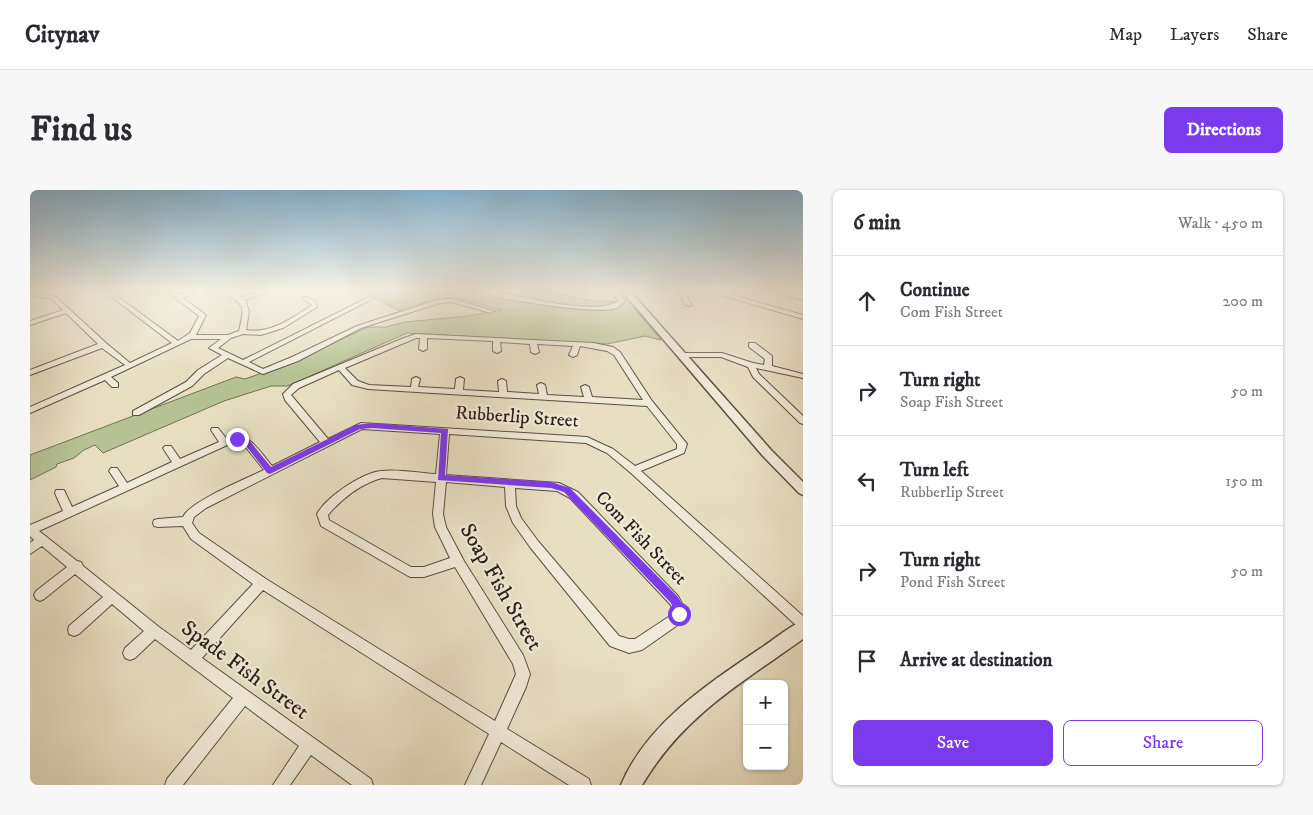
<!DOCTYPE html>
<meta charset="utf-8">
<style>
:root{--surface:#fff;--page:#f7f7f7;--text:#2b2b33;--muted:#7c7c81;--line:#e1e1e2;--accent:#7c3aed}
body{margin:0;font-family:"IM FELL DW Pica",serif;background:var(--page);color:var(--text)}
.controls{position:absolute;right:15px;bottom:15px;display:grid;overflow:hidden;border-radius:8px;box-shadow:0 1px 4px #0004}
.controls button{width:45px;height:45px;display:grid;place-items:center;padding:0;border:0;border-bottom:1px solid var(--line);background:var(--surface);color:var(--text);font:25px sans-serif}
.stop{position:absolute;width:15px;height:15px;margin:-11px;border:4px solid #7c3aed;border-radius:50%;background:#fff}
.stop.end{background:#7c3aed;border-color:#fff;box-shadow:0 1px 5px #0008}
.list{margin:0;padding:0;list-style:none}
h2{display:flex;justify-content:space-between;align-items:center;height:65px;margin:0;padding:0 20px;font-size:21px}
h2 small{font-size:16px;font-weight:400;color:var(--muted)}
.list li{display:grid;grid-template-columns:32px 1fr auto;gap:15px;align-items:center;box-sizing:border-box;height:90px;padding:0 20px;border-top:1px solid var(--line)}
.list b{display:block;font-size:19px;white-space:nowrap}
.list p{margin:0;font-size:16px;white-space:nowrap;color:var(--muted)}
.list em{font-size:16px;font-style:normal;color:var(--muted)}
.actions{display:flex;gap:10px;padding:15px 20px}
.actions a{flex:1;padding:11px 0;border:1px solid var(--accent);border-radius:8px;text-align:center;font-size:18px;color:var(--accent)}
.actions .main{background:var(--accent);color:#fff}
.icon{flex:none;width:28px;height:28px;fill:none;stroke:currentColor;stroke-width:2;stroke-linecap:round;stroke-linejoin:round}
.map{position:relative;flex:none;width:773px;height:595px;overflow:hidden;border-radius:8px}
header{display:flex;align-items:center;gap:30px;box-sizing:border-box;height:70px;padding:0 25px;background:var(--surface);border-bottom:1px solid var(--line)}
header strong{font-size:24px}
nav{display:flex;gap:28px;margin-inline-start:auto;font-size:18px}
.intro{display:flex;align-items:center;justify-content:space-between;box-sizing:border-box;height:120px;padding:0 30px}
h1{margin:0;font-size:35px}
.button{padding:12px 22px;border-radius:8px;background:var(--accent);color:#fff;font-size:18px;font-weight:700}
main{display:flex;gap:30px;padding:0 30px}
aside{flex:1;background:var(--surface);border-radius:8px;box-shadow:0 1px 4px #0004}
.map>svg:first-child{display:block}
.green{fill:#b6c294;stroke:#707054}
.lines{fill:none;stroke-linecap:round;stroke-linejoin:round}
.minor-casing{stroke:#594e40;stroke-width:2}
.tertiary-casing{stroke:#594e40;stroke-width:3}
.minor{fill:#f0ead8;fill-rule:evenodd}
.tertiary{fill:#f0ead8;fill-rule:evenodd}
.route{fill:#7c3aed}
.labels{text-anchor:middle;dominant-baseline:central;stroke-width:4.5;stroke-linejoin:round;paint-order:stroke}
.street-label{font-size:19px;fill:#291d14;stroke:#f0ead8}
.near-street-label{font-size:22px;fill:#291d14;stroke:#f0ead8}
</style>
<header>
<strong>Citynav</strong>
<nav><a>Map</a><a>Layers</a><a>Share</a></nav>
</header>
<div class="intro"><h1>Find us</h1><a class="button">Directions</a></div>
<main>
<div class="map">
<svg width="773" height="595" viewBox="0 0 773 595">
<rect width="100%" height="100%" fill="#e8dfc3"/>
<filter id="stains"><feTurbulence type="fractalNoise" baseFrequency=".004" numOctaves="4"/><feColorMatrix values="0 0 0 0 .2 0 0 0 0 .09 0 0 0 0 .02 0 0 0 .5 -.17"/></filter>
<radialGradient id="worn" r=".72"><stop offset=".6" stop-color="#630" stop-opacity="0"/><stop offset="1" stop-color="#630" stop-opacity=".3"/></radialGradient>
<path class="green" d="M 334,100 L 511,100 L 564,111 L 599,112 L 631,150 L 615,146 L 577,154 L 377,143 L 267,192 L 257,196 L 241,196 L 194,211 L 73,263 L 65,255 L 54,260 L 44,268 L 27,274 L 26,277 L 0,290 L 0,265 L 206,187 L 215,189 L 260,173 L 338,137 L 356,137 L 375,132 L 438,126 L 472,120 L 422,107 L 410,110 L 402,109 L 372,122 L 332,102 Z"/>
<g class="lines">
<g class="minor-casing">
<path id="minor" d="M 83,100 L 89,100 L 86,104 L 87,106 L 148,151 L 160,143 L 169,126 L 135,100 L 142,100 L 149,105 L 162,100 L 171,100 L 153,108 L 176,125 L 166,145 L 198,145 L 209,141 C 216,112 213,117 193,100 L 200,100 L 212,107 L 235,100 L 244,100 L 215,110 L 219,121 L 216,140 C 241,144 262,128 282,115 L 273,109 L 273,107 L 277,107 L 286,112 L 287,117 L 253,138 L 231,145 L 213,144 L 201,148 L 188,158 L 213,170 L 339,107 L 344,108 L 219,172 L 233,179 L 262,167 L 327,136 L 407,110 L 422,109 L 464,121 L 461,123 L 422,112 L 410,113 L 331,138 L 268,171 L 233,184 L 198,168 L 174,184 L 162,196 L 109,225 L 103,225 L 103,221 L 156,192 L 168,180 L 192,165 L 179,158 L 191,149 L 161,149 L 81,187 L 88,193 L 88,197 L 82,197 L 75,190 L 0,223 L 0,217 L 95,175 L 72,158 L 0,185 L 0,180 L 68,154 L 36,123 L 0,135 L 0,131 L 33,120 L 22,109 L 0,105 L 0,101 L 26,107 L 76,153 L 100,173 L 142,153 L 83,108 L 80,104 Z
M 445,100 C 479,100 561,129 588,111 L 581,100 L 587,100 L 595,111 C 593,113 589,117 586,118 C 569,125 460,109 445,100 Z
M 652,100 L 658,100 L 655,103 L 661,115 L 660,116 L 655,115 L 649,103 Z
M 674,100 L 684,100 L 773,125 L 773,129 Z
M 739,100 L 749,100 L 773,106 L 773,110 Z
M 386,144 L 563,153 L 583,157 L 590,162 L 622,211 L 657,254 L 654,263 L 611,281 L 773,426 L 773,440 L 769,438 L 601,283 L 577,263 L 556,253 L 419,244 L 416,285 L 529,293 L 548,302 L 648,406 L 656,421 L 652,432 L 612,460 L 599,463 L 580,456 L 500,357 L 483,333 L 476,316 L 475,297 L 416,292 L 413,324 L 416,337 L 434,371 L 493,465 L 500,484 L 496,497 L 477,539 L 559,589 L 561,595 L 539,595 L 471,552 L 451,595 L 435,595 L 459,544 L 233,400 L 172,468 L 341,589 L 343,595 L 322,595 L 281,565 L 260,595 L 243,595 L 269,556 L 215,516 L 153,595 L 135,595 L 137,589 L 203,508 L 125,449 L 105,468 L 100,470 L 95,468 L 93,463 L 95,458 L 114,441 L 82,414 L 49,444 L 44,446 L 39,444 L 38,440 L 39,436 L 73,407 L 45,384 L 14,409 L 10,411 L 6,409 L 4,405 L 6,401 L 37,377 L 12,356 L 0,364 L 0,353 L 4,350 L 0,346 L 0,335 L 33,321 L 25,303 L 26,300 L 34,300 L 42,317 L 89,296 L 79,281 L 81,278 L 87,278 L 97,293 L 142,272 L 133,258 L 135,256 L 141,256 L 150,269 L 189,252 L 181,240 L 182,238 L 188,238 L 196,248 C 218,239 230,262 242,276 L 290,252 L 255,210 L 253,204 L 263,194 L 374,148 ZM 386,148 L 390,148 L 389,159 L 393,161 L 397,159 L 397,148 L 463,151 L 463,161 L 467,163 L 471,161 L 470,152 L 500,154 L 501,162 L 505,164 L 509,162 L 507,154 L 543,156 L 539,165 L 543,167 L 547,165 L 550,156 L 577,161 L 584,165 L 613,210 L 562,207 L 559,197 L 555,195 L 551,197 L 554,207 L 517,205 L 515,195 L 511,193 L 507,195 L 509,204 L 477,202 L 476,191 L 472,189 L 468,191 L 469,202 L 433,200 L 434,189 L 430,187 L 426,189 L 425,199 L 388,197 L 390,189 L 386,187 L 382,189 L 381,197 L 339,195 L 328,191 L 315,178 ZM 309,180 L 322,195 L 338,199 L 617,216 L 647,254 L 647,259 L 605,276 L 583,259 L 557,247 L 331,233 L 298,249 L 261,205 L 269,198 ZM 332,239 L 410,244 L 406,284 C 391,283 366,279 351,281 C 332,283 296,307 287,324 L 291,336 L 380,387 L 394,387 L 425,377 L 483,474 L 486,484 L 465,531 L 236,389 L 169,343 L 162,333 L 164,327 L 176,318 ZM 204,252 L 214,255 L 234,280 C 217,288 159,312 153,327 L 128,329 L 124,330 L 123,333 L 124,336 L 128,337 L 153,336 L 161,349 L 223,394 L 161,460 L 129,437 L 53,376 L 51,372 L 47,371 L 9,341 ZM 352,288 L 406,292 L 403,324 L 405,337 L 420,368 L 394,377 L 381,377 L 299,330 L 298,325 C 311,309 332,293 352,288 ZM 485,298 L 527,301 L 540,308 L 640,414 L 644,421 L 643,424 L 605,449 L 599,449 L 589,446 L 508,351 L 491,328 L 486,316 Z
M 719,153 L 725,153 L 742,166 L 742,176 L 773,184 L 773,188 L 726,178 L 729,184 L 773,226 L 773,234 L 770,233 L 723,187 L 718,177 L 691,167 L 653,167 L 649,165 L 653,163 L 692,163 L 723,173 L 734,175 L 735,169 L 719,157 Z"/>
</g>
<g class="tertiary-casing">
<path id="tertiary" d="M 591,100 L 599,100 L 741,260 L 773,292 L 773,305 L 769,303 L 733,266 Z
M 773,431 L 773,449 C 710,494 653,526 612,595 L 591,595 C 617,533 678,494 731,458 C 745,449 758,437 773,431 Z"/>
</g>
<use href="#minor" class="minor"/>
<use href="#tertiary" class="tertiary"/>
</g>
<linearGradient id="sky" x2="0" y2="1"><stop stop-color="#88b7d5"/><stop offset="0.55" stop-color="#f5f1e4"/><stop offset="1" stop-color="#f5f1e4" stop-opacity="0"/></linearGradient>
<rect width="773" height="183" fill="url(#sky)"/>
<path class="route" d="M 342,233 L 418,239 L 415,285 L 521,292 L 540,298 L 648,407 L 654,417 L 653,427 L 646,427 L 641,413 L 534,302 L 521,298 L 408,290 L 411,243 L 342,238 L 330,239 L 240,284 L 237,283 L 214,253 L 204,249 L 207,246 L 219,250 L 241,277 L 326,235 Z"/>
<g class="labels">
<g class="street-label">
<text transform="translate(487 227) rotate(4)">Rubberlip Street</text>
<text transform="translate(611 348) rotate(46)">Com Fish Street</text>
</g>
<g class="near-street-label">
<text transform="translate(471 397) rotate(60)">Soap Fish Street</text>
<text transform="translate(215 480) rotate(36)">Spade Fish Street</text>
</g>
</g>
<rect width="100%" height="100%" filter="url(#stains)"/>
<rect width="100%" height="100%" fill="url(#worn)"/>
</svg>
<div class="controls">
<button>+</button>
<button>−</button>
</div>
<div class="stop" style="left:649px;top:424px"></div>
<div class="stop end" style="left:207px;top:249px"></div>
</div>
<aside>
<h2>6 min<small>Walk · 450 m</small></h2>
<ul class="list">
<li><svg class="icon" aria-label="ahead" viewBox="0 0 24 24"><path d="M12 20V5M6 11l6-6 6 6"/></svg><div><b>Continue</b><p>Com Fish Street</p></div><em>200 m</em></li>
<li><svg class="icon" aria-label="right" viewBox="0 0 24 24"><path d="M7 20v-9h11M14 6l5 5-5 5"/></svg><div><b>Turn right</b><p>Soap Fish Street</p></div><em>50 m</em></li>
<li><svg class="icon" aria-label="left" viewBox="0 0 24 24"><path d="M17 20v-9H6M10 6l-5 5 5 5"/></svg><div><b>Turn left</b><p>Rubberlip Street</p></div><em>150 m</em></li>
<li><svg class="icon" aria-label="right" viewBox="0 0 24 24"><path d="M7 20v-9h11M14 6l5 5-5 5"/></svg><div><b>Turn right</b><p>Pond Fish Street</p></div><em>50 m</em></li>
<li><svg class="icon" aria-label="arrive" viewBox="0 0 24 24"><path d="M6 21V4h12l-3 4 3 4H6"/></svg><div><b>Arrive at destination</b></div></li>
</ul>
<div class="actions"><a class="main">Save</a><a>Share</a></div>
</aside>
</main>
